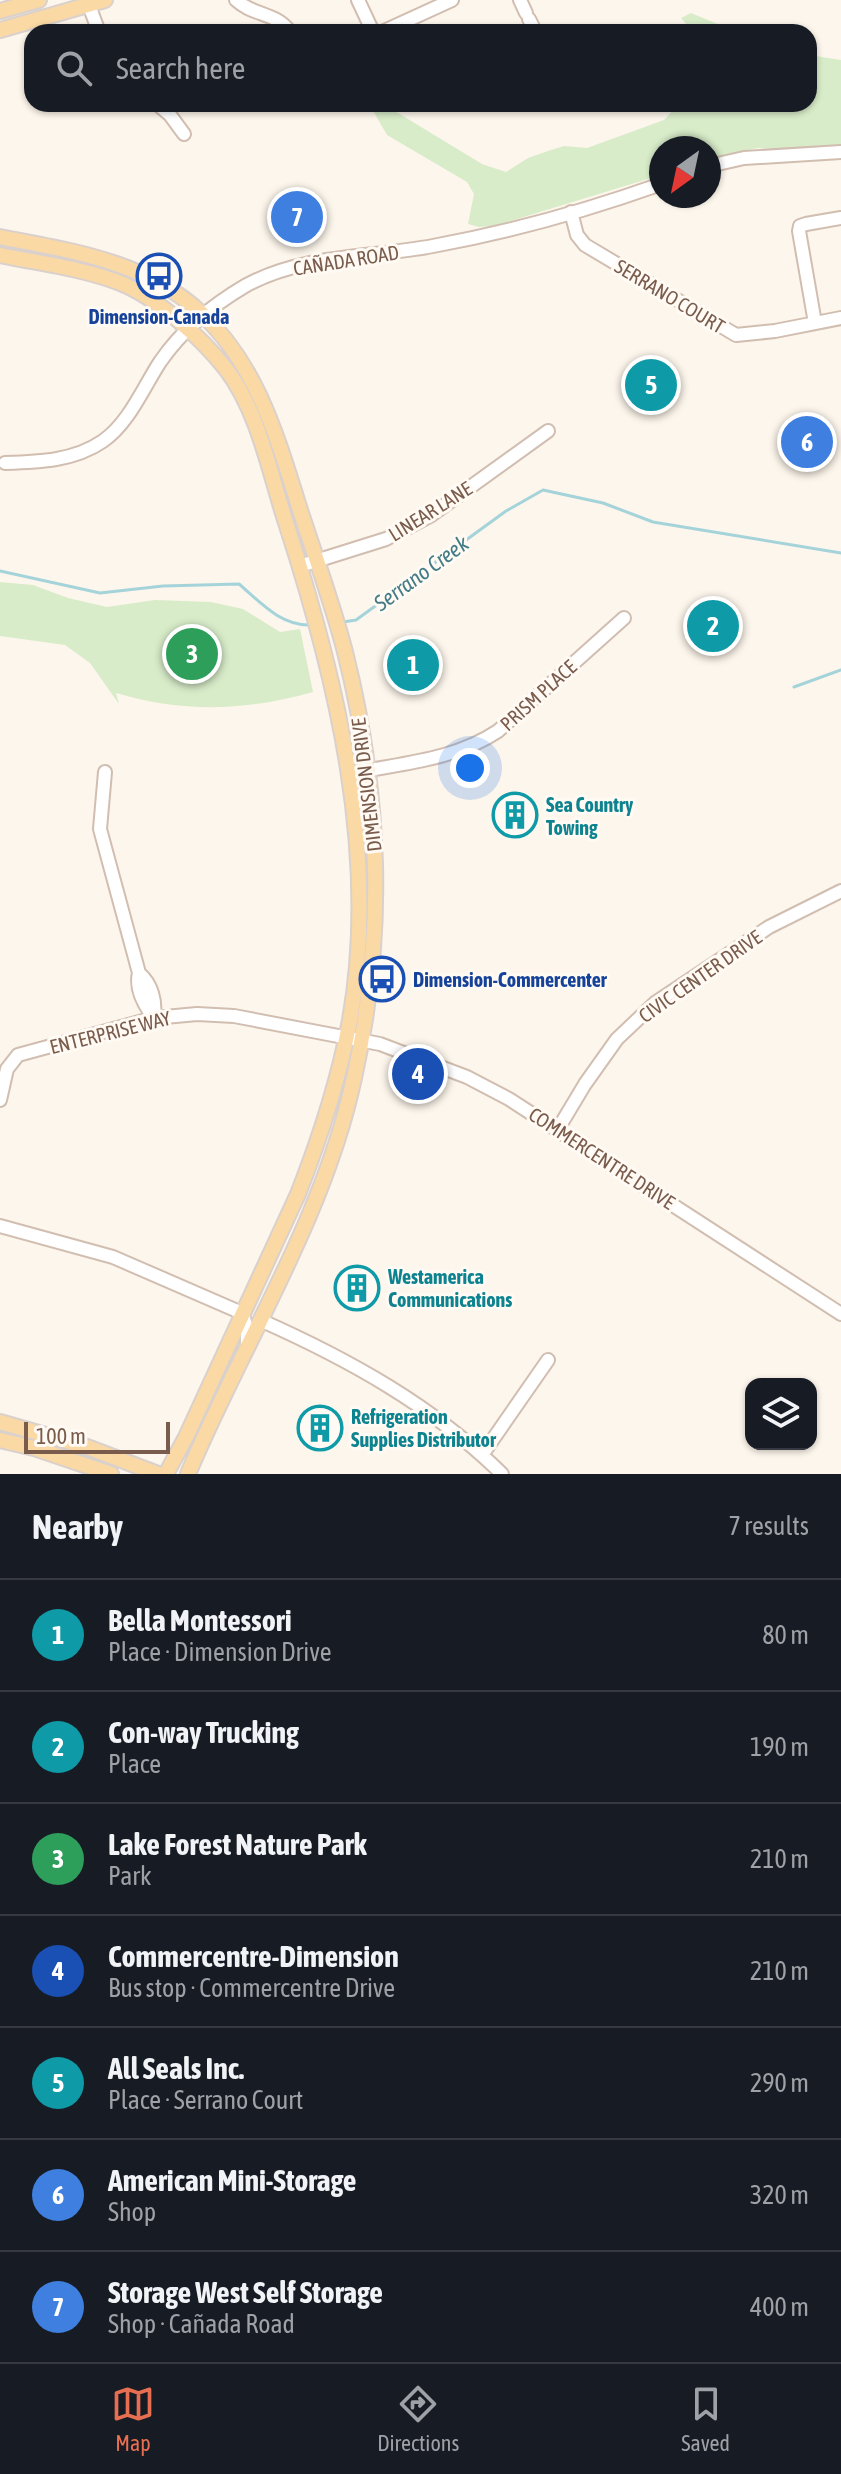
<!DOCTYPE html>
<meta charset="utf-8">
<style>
:root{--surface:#171b24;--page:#20242c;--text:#f1f3f6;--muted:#9ea1a6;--line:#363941;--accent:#e76f51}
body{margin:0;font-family:"Asap Condensed",sans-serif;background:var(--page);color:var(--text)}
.controls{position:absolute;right:24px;bottom:24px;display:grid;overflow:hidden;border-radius:16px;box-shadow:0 2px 6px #0004}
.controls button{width:72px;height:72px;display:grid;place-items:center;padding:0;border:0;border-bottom:2px solid var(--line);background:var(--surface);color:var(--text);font:40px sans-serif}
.compass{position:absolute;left:649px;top:136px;width:72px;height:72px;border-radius:50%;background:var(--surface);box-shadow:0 2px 6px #0004;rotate:213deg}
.scale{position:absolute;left:24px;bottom:20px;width:146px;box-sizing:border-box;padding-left:8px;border:4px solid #7a5c4d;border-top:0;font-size:22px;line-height:28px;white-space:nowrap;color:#7a5c4d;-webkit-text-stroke:6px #fffaf3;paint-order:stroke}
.you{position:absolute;left:470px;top:768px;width:28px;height:28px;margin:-20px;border:6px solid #fff;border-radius:50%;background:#1a73e8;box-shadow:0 0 0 12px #1a73e833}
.badge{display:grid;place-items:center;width:52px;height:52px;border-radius:50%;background:var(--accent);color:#fff;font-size:26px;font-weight:700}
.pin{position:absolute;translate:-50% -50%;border:4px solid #fff;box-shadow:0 2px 8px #0006}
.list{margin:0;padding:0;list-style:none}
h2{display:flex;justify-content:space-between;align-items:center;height:104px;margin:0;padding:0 32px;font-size:34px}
h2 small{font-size:26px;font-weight:400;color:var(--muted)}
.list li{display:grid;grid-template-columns:52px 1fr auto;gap:24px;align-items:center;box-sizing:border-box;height:112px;padding:0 32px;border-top:2px solid var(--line)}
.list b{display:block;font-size:30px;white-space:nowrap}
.list p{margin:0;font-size:26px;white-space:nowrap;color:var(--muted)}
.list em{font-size:26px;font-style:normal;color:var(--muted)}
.icon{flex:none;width:44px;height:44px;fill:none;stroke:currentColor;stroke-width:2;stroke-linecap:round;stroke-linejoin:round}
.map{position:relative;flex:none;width:841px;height:1474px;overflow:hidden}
.search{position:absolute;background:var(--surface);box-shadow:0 2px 6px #0004;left:24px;right:24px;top:24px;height:88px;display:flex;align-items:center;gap:20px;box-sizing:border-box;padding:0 28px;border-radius:24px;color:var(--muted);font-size:30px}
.sheet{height:888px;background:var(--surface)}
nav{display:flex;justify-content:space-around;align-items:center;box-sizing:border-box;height:112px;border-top:2px solid var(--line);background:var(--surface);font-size:22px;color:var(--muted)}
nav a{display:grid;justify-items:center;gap:4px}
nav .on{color:var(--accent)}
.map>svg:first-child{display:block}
.green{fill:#d8ecc9}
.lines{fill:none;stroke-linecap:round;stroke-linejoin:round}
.stream{stroke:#a5d3da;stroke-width:3}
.minor-casing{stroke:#d1beb0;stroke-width:16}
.major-casing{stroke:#dad1cd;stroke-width:18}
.minor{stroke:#fff;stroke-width:12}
.major{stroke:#fbd9a5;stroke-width:14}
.labels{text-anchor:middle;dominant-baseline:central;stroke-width:6;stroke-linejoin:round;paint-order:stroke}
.street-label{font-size:20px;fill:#7a5c4d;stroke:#fffaf3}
.transit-label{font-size:20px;font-weight:bold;fill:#164399;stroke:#fffaf3}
.culture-label{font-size:20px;font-weight:bold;fill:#0d838f;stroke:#fffaf3;text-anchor:start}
.water-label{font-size:22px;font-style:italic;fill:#437c86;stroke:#fffaf3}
</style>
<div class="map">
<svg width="841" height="1474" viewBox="0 0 841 1474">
<rect width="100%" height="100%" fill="#fdf6ec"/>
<path class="green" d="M 691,13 L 737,32 L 688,32 L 687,25 L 681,18 Z
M 809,55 L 841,60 L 841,145 L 809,150 L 758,148 L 709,158 L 709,148 L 661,148 L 661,175 L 494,226 L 479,227 L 468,224 L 474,194 L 467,182 L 387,135 L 372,109 L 387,108 L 398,113 L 482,164 L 506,172 L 528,158 L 551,150 L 564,146 L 587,148 L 664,120 L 679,104 L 809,104 Z
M 0,582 L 33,585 L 68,598 L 107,607 L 155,600 L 211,602 L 243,609 L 280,632 L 300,629 L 313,692 C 246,711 183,713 116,693 L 119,704 L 90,663 L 65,645 L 0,636 Z"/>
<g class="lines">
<path class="stream" d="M 0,571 L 100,593 L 163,586 L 239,584 C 261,603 281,626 311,625
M 343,622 L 356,620 L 506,511 L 543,490 L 603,503 L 653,522 L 841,553
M 794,687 L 841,670"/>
<g class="minor-casing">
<path id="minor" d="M 87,0 L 99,32
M 236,0 C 253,16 276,12 290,32
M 358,0 L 373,32
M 520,0 L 526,13
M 529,19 L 535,31
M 382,32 L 452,0
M 157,104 L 170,115 L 184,134
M 709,166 L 744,158 L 841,152
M 571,212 L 577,235 L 585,245 L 736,335 L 775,331 L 841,318
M 815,323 L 799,231 L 800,226 L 806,224 L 841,218
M 5,463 C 39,462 74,461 103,441 C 129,423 143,388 160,362 C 182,330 211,306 245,286 C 302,254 370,258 433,246 C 510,232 588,210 661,184
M 300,566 L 386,539 L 430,516 L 548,431
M 105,772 L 100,829 L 139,973 C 135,989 144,1005 154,1018
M 349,774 C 400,763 453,761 498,731 L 624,618
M 139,973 C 152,984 156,1001 154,1018
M 0,1100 L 7,1069 L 18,1055 L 154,1018 L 197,1014 L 234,1016 L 380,1044 L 467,1077 L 509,1099 L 841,1314
M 558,1129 L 585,1084 L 617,1039 L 655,1003 L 769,927 L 841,891
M 0,1226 L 113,1257 L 242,1313 L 247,1328 L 247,1348
M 260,1320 C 348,1359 433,1406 502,1474
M 482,1455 L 548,1360"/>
</g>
<g class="major-casing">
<path id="major" d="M 0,11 L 39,0
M 0,30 L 105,0
M 0,237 C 72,251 145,261 201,313 C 259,367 278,441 301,513 C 316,559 333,605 345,652 C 381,795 386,934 354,1078 C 324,1218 243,1343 188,1474
M 0,255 C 39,263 80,268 118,282 C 155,296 201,337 226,369 C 259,412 270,475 287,526 C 337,680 379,857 350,1020 C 339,1079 320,1138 298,1194 L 186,1437 L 166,1474
M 0,1422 L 87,1447 L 158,1474
M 0,1440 L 34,1448 L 111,1474"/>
</g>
<use href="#minor" class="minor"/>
<use href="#major" class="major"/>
</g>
<defs>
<g id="bus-ring" transform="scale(2.3)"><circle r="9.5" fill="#fffaf3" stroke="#1a4fb4" stroke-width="1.5"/><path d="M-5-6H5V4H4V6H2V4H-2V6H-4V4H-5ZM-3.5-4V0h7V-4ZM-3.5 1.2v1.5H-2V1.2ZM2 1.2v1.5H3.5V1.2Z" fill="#1a4fb4"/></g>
<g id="building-ring" transform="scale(2.3)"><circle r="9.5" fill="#fffaf3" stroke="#0f9aa8" stroke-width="1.5"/><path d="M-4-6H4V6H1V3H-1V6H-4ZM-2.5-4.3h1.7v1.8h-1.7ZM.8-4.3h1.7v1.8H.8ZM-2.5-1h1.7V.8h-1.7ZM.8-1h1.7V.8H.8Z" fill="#0f9aa8"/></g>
</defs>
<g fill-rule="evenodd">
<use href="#bus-ring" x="159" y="276"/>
<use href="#building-ring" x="515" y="815"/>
<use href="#bus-ring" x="382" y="979"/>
<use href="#building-ring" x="357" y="1288"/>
<use href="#building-ring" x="320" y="1428"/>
</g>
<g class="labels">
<g class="street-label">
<text transform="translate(346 260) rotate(-9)">CAÑADA ROAD</text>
<text transform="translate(670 296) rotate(31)">SERRANO COURT</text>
<text transform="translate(430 511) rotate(-32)">LINEAR LANE</text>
<text transform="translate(538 695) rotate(-42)">PRISM PLACE</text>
<text transform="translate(366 785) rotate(-97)">DIMENSION DRIVE</text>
<text transform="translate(700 976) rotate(-35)">CIVIC CENTER DRIVE</text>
<text transform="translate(110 1032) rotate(-14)">ENTERPRISE WAY</text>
<text transform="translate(602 1158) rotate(33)">COMMERCENTRE DRIVE</text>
</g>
<g class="transit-label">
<text x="159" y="316">Dimension-Canada</text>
<text x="413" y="979" text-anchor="start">Dimension-Commercenter</text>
</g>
<g class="culture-label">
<text x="546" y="804">Sea Country<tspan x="546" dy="23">Towing</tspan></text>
<text x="388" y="1276">Westamerica<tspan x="388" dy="23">Communications</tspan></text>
<text x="351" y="1416">Refrigeration<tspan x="351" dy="23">Supplies Distributor</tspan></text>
</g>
<g class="water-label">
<text transform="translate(421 573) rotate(-36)">Serrano Creek</text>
</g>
</g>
</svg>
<div class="controls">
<button><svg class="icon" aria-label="layers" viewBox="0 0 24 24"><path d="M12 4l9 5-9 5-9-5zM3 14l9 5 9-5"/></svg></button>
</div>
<svg class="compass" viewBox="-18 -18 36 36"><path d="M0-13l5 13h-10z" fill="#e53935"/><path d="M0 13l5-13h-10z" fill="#9ea1a6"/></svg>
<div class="scale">100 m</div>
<div class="you"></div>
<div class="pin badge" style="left:413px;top:665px;background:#0f9aa8">1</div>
<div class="pin badge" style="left:713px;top:626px;background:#0f9aa8">2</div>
<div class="pin badge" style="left:192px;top:654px;background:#2e9e5b">3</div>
<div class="pin badge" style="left:418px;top:1074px;background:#1a4fb4">4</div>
<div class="pin badge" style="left:651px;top:385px;background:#0f9aa8">5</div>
<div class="pin badge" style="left:807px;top:442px;background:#3f7fe0">6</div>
<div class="pin badge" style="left:297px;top:217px;background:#3f7fe0">7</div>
<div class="search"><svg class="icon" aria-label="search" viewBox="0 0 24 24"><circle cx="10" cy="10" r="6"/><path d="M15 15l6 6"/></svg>Search here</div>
</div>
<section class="sheet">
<h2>Nearby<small>7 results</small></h2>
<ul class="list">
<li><span class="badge" style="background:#0f9aa8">1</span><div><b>Bella Montessori</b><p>Place · Dimension Drive</p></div><em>80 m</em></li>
<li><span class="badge" style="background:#0f9aa8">2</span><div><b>Con-way Trucking</b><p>Place</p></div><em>190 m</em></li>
<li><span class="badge" style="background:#2e9e5b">3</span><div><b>Lake Forest Nature Park</b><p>Park</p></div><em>210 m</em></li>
<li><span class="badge" style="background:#1a4fb4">4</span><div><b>Commercentre-Dimension</b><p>Bus stop · Commercentre Drive</p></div><em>210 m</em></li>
<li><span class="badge" style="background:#0f9aa8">5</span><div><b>All Seals Inc.</b><p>Place · Serrano Court</p></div><em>290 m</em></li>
<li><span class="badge" style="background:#3f7fe0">6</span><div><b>American Mini-Storage</b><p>Shop</p></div><em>320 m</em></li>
<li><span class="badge" style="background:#3f7fe0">7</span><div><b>Storage West Self Storage</b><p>Shop · Cañada Road</p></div><em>400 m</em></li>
</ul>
</section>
<nav>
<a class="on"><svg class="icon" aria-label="map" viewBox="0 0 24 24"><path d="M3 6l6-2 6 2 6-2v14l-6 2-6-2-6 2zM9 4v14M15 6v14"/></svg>Map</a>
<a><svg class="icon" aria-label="directions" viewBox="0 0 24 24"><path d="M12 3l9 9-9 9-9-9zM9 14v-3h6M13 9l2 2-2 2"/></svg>Directions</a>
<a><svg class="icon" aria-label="saved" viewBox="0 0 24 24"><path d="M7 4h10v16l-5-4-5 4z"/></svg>Saved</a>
</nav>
